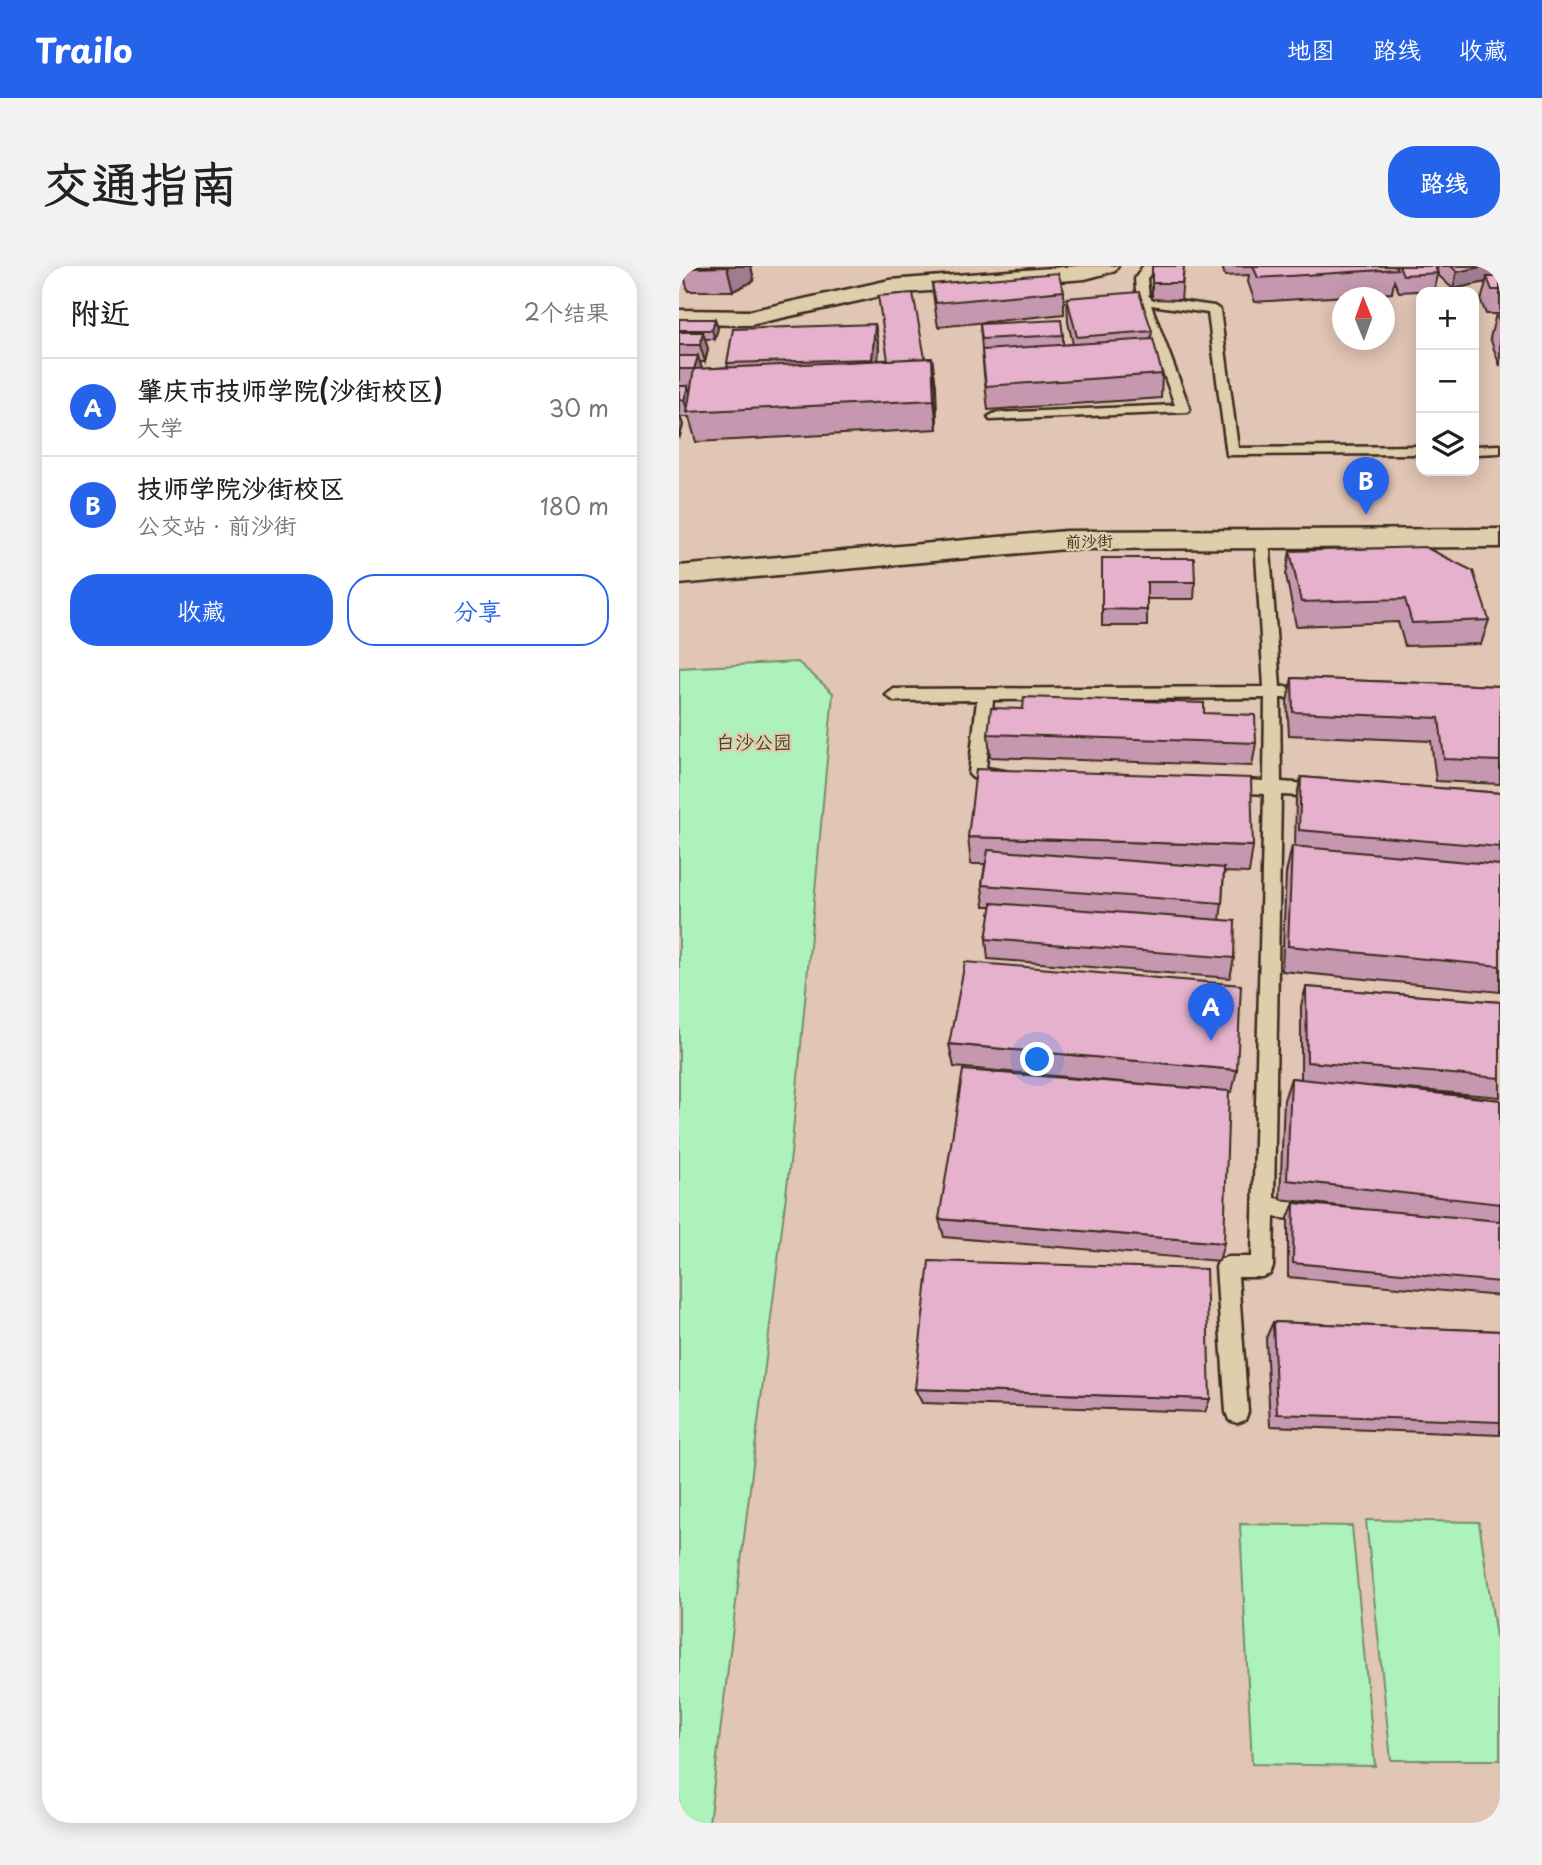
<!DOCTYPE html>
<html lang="zh">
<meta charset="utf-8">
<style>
:root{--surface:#fff;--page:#f2f2f2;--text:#222;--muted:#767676;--line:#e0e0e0;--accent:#2563eb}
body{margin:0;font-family:"Playpen Sans","LXGW WenKai TC",sans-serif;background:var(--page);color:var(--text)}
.controls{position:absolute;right:21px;top:21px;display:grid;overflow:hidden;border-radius:14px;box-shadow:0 4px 18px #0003}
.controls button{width:63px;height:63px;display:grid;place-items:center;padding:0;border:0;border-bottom:2px solid var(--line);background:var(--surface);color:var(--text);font:35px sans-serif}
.compass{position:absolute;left:653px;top:21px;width:63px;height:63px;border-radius:50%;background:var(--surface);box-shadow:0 4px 18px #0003;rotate:359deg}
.you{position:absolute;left:359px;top:794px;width:24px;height:24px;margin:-18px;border:5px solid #fff;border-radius:50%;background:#1a73e8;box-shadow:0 0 0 10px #1a73e833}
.badge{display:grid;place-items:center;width:46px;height:46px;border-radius:50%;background:var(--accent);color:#fff;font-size:23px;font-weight:700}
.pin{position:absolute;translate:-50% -58px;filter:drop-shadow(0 2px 4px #0008)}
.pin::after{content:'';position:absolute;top:37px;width:24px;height:21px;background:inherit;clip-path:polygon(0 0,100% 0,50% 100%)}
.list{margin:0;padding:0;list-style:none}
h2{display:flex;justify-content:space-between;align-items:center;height:91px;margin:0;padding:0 28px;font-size:30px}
h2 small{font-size:23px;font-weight:400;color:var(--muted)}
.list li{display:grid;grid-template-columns:46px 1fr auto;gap:21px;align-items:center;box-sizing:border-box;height:98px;padding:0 28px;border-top:2px solid var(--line)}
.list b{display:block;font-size:26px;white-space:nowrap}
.list p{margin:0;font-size:23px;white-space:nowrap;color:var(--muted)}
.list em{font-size:23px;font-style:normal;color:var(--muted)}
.actions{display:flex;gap:14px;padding:21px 28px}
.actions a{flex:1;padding:16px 0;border:2px solid var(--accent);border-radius:28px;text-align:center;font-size:24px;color:var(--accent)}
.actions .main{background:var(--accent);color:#fff}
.icon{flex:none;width:38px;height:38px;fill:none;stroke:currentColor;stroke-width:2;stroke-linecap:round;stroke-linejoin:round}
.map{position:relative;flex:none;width:821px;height:1557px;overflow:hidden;border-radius:28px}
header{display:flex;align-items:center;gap:42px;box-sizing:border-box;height:98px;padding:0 35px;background:var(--accent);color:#fff}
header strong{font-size:33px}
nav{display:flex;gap:38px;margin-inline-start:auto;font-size:24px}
.intro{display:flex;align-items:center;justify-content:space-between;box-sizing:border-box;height:168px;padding:0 42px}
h1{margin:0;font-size:49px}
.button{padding:18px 32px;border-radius:28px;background:var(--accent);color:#fff;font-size:24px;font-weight:700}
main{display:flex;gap:42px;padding:0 42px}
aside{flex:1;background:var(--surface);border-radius:28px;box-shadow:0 4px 18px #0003}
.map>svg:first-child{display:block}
.green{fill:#adf1bb;stroke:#748e6c;stroke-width:2}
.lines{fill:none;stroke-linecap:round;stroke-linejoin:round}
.lane-casing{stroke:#3b2a1e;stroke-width:5}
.street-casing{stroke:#3b2a1e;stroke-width:5}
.lane{fill:#dfceab;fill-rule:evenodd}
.street{fill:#dfceab;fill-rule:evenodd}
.wall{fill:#c598b0;stroke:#3b2a1e;stroke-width:2}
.shaded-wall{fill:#a07c90;stroke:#3b2a1e;stroke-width:2}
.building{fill:#e5b1cd;stroke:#3b2a1e;stroke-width:2}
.labels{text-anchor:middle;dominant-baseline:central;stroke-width:5;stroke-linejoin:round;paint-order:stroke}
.far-street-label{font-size:16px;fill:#3b2a1e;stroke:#dfceab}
.park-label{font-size:19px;fill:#463e2e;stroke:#dfceab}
</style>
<header>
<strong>Trailo</strong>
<nav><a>地图</a><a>路线</a><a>收藏</a></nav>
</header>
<div class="intro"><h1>交通指南</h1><a class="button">路线</a></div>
<main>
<aside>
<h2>附近<small>2个结果</small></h2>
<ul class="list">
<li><span class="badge">A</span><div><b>肇庆市技师学院(沙街校区)</b><p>大学</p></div><em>30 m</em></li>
<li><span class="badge">B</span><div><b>技师学院沙街校区</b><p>公交站 · 前沙街</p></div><em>180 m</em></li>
</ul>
<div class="actions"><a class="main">收藏</a><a>分享</a></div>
</aside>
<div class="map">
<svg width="821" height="1557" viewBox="0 0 821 1557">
<rect width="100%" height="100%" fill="#e1c5b5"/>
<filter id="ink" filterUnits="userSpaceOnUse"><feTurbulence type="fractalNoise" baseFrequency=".0143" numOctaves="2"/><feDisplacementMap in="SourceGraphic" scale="14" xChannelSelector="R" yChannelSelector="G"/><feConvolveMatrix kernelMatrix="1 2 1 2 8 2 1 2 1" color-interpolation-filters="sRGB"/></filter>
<g filter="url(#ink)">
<path class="green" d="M 119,396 L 154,427 L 112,888 L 30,1557 L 0,1557 L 0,402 Z
M 687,1254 L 800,1256 L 821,1398 L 821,1494 L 712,1494 Z
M 561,1258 L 673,1260 L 696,1500 L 573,1498 Z"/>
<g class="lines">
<g class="lane-casing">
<path id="lane" d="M 464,0 L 476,0 L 468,13 L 470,31 L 535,40 L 541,44 L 559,182 L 742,180 L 742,188 L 548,189 L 529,47 L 472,39 L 511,143 L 509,146 L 311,154 L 309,151 L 316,147 L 496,139 L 458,34 L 456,13 Z
M 821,179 L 821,187 L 795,188 L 795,180 Z
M 583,267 L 590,272 L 601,421 L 635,420 L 643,426 L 635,432 L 601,432 L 602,516 L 646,519 L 654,525 L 646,531 L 602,529 L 595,932 L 643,939 L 646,946 L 643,953 L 636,956 L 595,951 L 594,1001 L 591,1008 L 583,1011 L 559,1011 L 569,1146 L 566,1154 L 558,1157 L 550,1154 L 547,1146 L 537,1001 L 540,994 L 548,991 L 573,991 L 585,528 L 546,525 L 538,519 L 546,513 L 585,515 L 586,432 L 314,434 L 307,502 L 326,505 L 328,509 L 326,513 C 316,517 296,517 290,508 L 298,434 L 215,435 L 207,429 L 215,423 L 585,421 L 576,272 Z"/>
</g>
<g class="street-casing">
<path id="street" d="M 399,0 L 439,0 L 436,5 L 406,13 L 211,28 L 71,59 L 0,58 L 0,44 L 71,45 L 211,14 Z
M 821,263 L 821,281 L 387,283 L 0,318 L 0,300 L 387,265 Z"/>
</g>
<use href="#lane" class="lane"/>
<use href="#street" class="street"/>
</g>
<path class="wall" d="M 72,0 L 75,15 L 54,25 L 9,25 L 3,2 Z
M 473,0 L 505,0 L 502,34 L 473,33 Z
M 543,0 L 755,0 L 758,5 L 759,0 L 821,0 L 821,48 L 807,48 L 802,35 L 807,16 L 774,23 L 758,8 L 755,24 L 720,26 L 715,15 L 713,27 L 576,36 L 569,16 L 570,9 L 546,10 Z
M 253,18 L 385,25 L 385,48 L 259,61 L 256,42 Z
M 388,32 L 473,65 L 472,73 L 483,108 L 482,132 L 309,144 L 305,108 L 301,58 L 384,69 L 384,79 L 394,78 L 389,56 Z
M 817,48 L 821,48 L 821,100 L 811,72 Z
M 0,53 L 36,53 L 39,62 L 36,73 L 26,73 L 29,83 L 26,96 L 21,96 L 23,103 L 49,101 L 48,97 L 196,58 L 200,82 L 199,94 L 253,92 L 257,121 L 258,163 L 17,176 L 10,151 L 1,151 L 4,159 L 0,173 Z
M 611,285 L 810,354 L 802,378 L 726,380 L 719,356 L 617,360 L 607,309 Z
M 423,292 L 516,316 L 515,333 L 468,333 L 468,360 L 423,360 Z
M 613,412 L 821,420 L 821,518 L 757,515 L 752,475 L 610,469 L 608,435 Z
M 525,447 L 577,477 L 573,500 L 311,491 L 309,468 Z
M 622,511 L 821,527 L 821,726 L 603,705 L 607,607 L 613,580 L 616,581 L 617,533 Z
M 289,571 L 574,580 L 570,607 L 545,606 L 543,637 L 541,654 L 555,692 L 551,712 L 309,693 L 307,673 L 313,640 L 305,640 L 303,619 L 306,598 L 292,598 Z
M 627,721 L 821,736 L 821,831 L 694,820 L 821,834 L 821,1030 L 609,1011 L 609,952 L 615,937 L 684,943 L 601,933 L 605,834 L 612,812 L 622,813 L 622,740 Z
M 270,778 L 558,804 L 553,826 L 275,801 Z
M 260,953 L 545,977 L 540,995 L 265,971 Z
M 594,1056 L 821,1065 L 821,1169 L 591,1160 L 587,1072 Z
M 236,1123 L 531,1133 L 526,1146 L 243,1137 Z"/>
<path class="shaded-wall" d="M 50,0 L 72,0 L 75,15 L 54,25 L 48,1 Z
M 806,0 L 821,0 L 821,11 L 808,11 L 807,16 L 774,23 L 778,6 Z
M 36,53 L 39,62 L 36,73 L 33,64 Z
M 196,58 L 200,82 L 197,117 L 193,93 Z
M 24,66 L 29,83 L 26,96 L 21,79 Z
M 19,90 L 24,107 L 15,103 Z
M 253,92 L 257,121 L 258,163 L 255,134 Z
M 9,120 L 14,137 L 9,146 L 5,134 Z
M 0,147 L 4,159 L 0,173 Z"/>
<path class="building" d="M 3,0 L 50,0 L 48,1 L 3,2 Z
M 473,0 L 505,0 L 503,17 L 473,17 Z
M 574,0 L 716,0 L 718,3 L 579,12 Z
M 720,0 L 755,0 L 759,7 L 724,9 Z
M 772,0 L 806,0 L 778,6 Z
M 379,7 L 385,25 L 257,37 L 253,18 Z
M 808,11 L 821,11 L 821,24 L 813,24 Z
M 460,26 L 473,65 L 398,71 L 388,32 Z
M 234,27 L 246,92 L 209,94 L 199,30 Z
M 817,48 L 821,48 L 821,58 Z
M 0,53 L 36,53 L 33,64 L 0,64 Z
M 382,54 L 384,69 L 303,73 L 301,58 Z
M 196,58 L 193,93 L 48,97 L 54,63 Z
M 0,66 L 24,66 L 21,79 L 0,79 Z
M 474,73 L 483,108 L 307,120 L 303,84 Z
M 0,90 L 19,90 L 15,103 L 0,103 Z
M 253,92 L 255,134 L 8,146 L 15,103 Z
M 0,120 L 9,120 L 5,134 L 0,134 Z
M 746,281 L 794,305 L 810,354 L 733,357 L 726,333 L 622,336 L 611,285 Z
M 423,292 L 515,292 L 516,316 L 468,316 L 468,344 L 423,343 Z
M 613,412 L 821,420 L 821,495 L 765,493 L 760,452 L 614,446 Z
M 345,431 L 525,437 L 525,447 L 576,449 L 577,477 L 309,468 L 312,442 L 344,443 Z
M 297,503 L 572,512 L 574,580 L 289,571 Z
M 622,511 L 821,527 L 821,581 L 620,564 Z
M 613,580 L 821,599 L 821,700 L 609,680 Z
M 309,584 L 545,602 L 543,637 L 303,619 Z
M 313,637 L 556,655 L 555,692 L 307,673 Z
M 286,696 L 562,719 L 558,804 L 270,778 Z
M 627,721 L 821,736 L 821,812 L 628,796 Z
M 284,804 L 550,825 L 545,977 L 260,953 Z
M 612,812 L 821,834 L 821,938 L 608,914 Z
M 615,937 L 821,955 L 821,1016 L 614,997 Z
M 250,995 L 527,1003 L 531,1133 L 236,1123 Z
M 594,1056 L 821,1065 L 821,1156 L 598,1148 Z"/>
</g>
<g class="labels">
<g class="far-street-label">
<text transform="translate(410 274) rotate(-1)">前沙街</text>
</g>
<g class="park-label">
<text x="75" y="475">白沙公园</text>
</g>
</g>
</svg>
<div class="controls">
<button>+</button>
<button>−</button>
<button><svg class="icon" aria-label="layers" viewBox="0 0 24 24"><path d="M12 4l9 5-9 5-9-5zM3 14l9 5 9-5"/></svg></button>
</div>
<svg class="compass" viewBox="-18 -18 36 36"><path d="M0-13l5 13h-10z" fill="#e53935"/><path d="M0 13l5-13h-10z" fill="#767676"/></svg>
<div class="you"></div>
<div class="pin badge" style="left:532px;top:775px">A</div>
<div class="pin badge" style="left:687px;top:249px">B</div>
</div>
</main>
